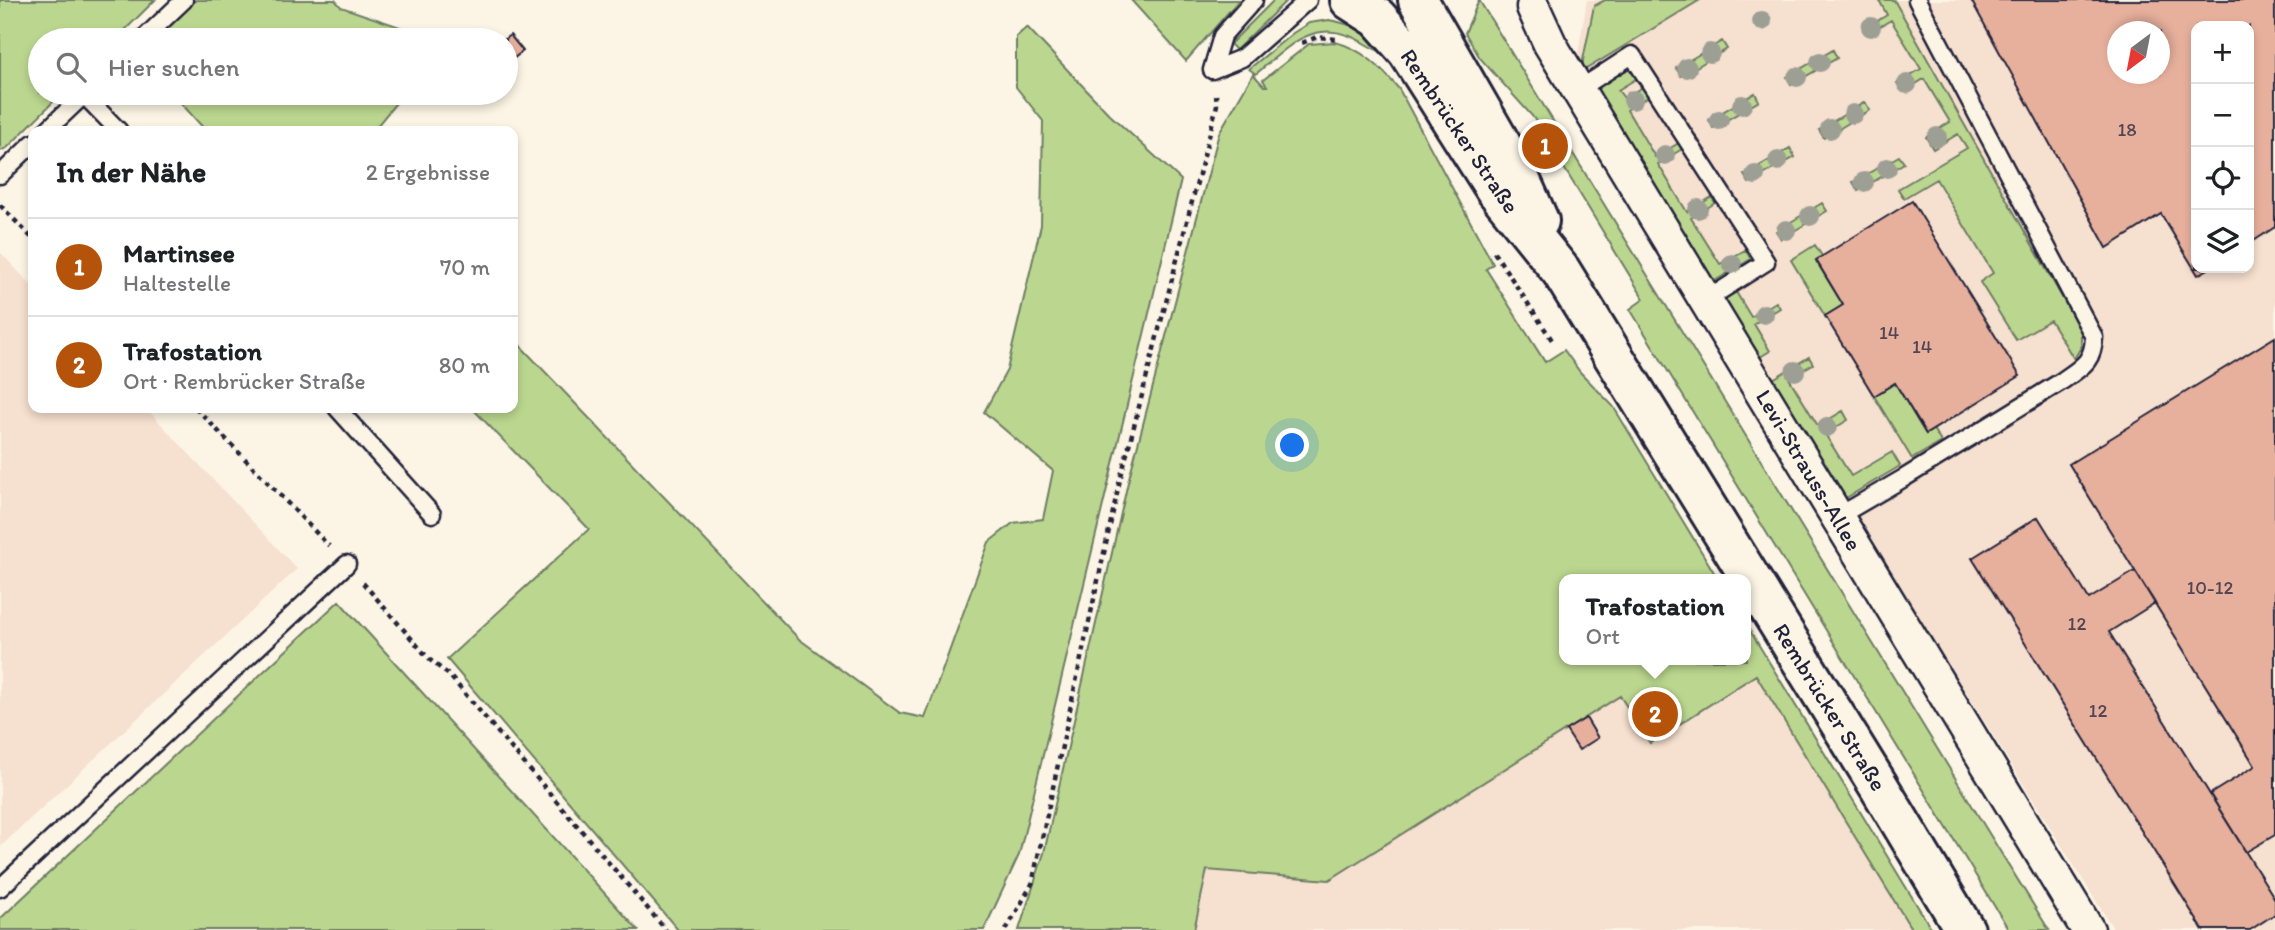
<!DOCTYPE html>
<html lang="de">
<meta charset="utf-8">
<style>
:root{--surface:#fff;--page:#f2f2f2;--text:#202124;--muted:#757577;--line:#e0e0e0;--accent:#b45309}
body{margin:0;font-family:Itim,sans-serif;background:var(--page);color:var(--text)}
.controls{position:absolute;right:21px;top:21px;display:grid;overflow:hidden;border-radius:14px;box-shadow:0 4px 10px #0003}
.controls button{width:63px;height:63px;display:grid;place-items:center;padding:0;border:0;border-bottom:2px solid var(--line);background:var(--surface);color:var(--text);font:35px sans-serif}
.compass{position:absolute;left:2107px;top:21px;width:63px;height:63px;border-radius:50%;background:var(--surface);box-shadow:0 4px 10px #0003;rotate:212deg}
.you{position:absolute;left:1293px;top:446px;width:24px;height:24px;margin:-18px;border:5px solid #fff;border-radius:50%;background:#1a73e8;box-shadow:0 0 0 10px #1a73e833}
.badge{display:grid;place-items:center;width:46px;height:46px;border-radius:50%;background:var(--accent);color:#fff;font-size:23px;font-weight:700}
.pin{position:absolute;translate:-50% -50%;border:4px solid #fff;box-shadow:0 2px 7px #0006}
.popup{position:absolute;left:1559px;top:574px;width:192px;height:91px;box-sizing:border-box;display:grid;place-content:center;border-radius:14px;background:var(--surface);filter:drop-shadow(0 2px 5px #0005);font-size:23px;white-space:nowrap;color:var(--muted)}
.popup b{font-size:26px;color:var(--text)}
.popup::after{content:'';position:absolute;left:50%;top:100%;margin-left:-14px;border:14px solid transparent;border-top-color:var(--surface)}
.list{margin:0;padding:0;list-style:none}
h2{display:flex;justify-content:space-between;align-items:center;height:91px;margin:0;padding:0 28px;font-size:30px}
h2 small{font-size:23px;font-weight:400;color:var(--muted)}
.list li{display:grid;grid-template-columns:46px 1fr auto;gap:21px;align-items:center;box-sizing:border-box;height:98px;padding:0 28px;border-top:2px solid var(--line)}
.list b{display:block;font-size:26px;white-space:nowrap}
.list p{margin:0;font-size:23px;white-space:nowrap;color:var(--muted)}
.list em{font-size:23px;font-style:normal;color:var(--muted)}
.icon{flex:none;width:38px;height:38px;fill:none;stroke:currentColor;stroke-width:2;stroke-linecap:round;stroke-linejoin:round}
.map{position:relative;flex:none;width:2275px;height:930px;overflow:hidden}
.search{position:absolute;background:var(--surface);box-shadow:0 4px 10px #0003;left:28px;top:28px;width:490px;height:77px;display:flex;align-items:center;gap:18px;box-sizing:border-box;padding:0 24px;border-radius:38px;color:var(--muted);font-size:26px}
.panel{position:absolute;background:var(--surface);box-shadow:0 4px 10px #0003;left:28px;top:126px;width:490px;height:287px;border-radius:14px}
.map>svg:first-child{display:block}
.built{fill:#f6e0cf;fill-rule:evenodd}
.green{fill:#bbd78f;stroke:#6e7c65;stroke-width:2}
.building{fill:#e7b09d;stroke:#22223b;stroke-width:2;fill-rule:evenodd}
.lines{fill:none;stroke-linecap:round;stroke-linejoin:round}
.lane-casing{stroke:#22223b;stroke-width:21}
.street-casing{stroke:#22223b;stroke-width:37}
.secondary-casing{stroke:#22223b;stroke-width:44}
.path{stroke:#22223b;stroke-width:4.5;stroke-dasharray:5 5;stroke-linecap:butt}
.lane{stroke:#fcf5e5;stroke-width:16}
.street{stroke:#fcf5e5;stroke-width:32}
.secondary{stroke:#fcf5e5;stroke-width:38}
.tree{fill:#9d9f95}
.labels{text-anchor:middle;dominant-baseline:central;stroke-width:6;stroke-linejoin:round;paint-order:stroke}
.number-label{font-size:19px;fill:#534654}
.street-label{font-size:23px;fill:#22223b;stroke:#fcf5e5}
</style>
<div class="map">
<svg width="2275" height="930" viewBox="0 0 2275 930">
<rect width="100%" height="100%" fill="#fcf5e5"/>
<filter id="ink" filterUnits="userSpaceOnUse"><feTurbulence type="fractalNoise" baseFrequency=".0143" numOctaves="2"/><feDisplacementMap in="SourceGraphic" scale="14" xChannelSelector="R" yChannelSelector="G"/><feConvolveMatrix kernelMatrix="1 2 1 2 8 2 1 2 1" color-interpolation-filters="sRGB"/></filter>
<g filter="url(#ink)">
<path class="built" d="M 1587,0 L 2275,0 L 2275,930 L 2114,930 L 1576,65 ZM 2196,26 L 2249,26 L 2249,268 L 2196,268 ZM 2118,32 L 2160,32 L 2160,74 L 2118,74 Z
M 0,252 L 33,287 L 33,408 L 146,408 L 297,569 L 0,847 Z
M 1756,674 L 1912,930 L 1194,930 L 1207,870 L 1329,880 L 1621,695 L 1650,743 Z"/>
<path class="green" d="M 0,0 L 155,0 L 115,40 L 40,40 L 40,93 L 62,93 L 7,148 L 0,151 Z
M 196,0 L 335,0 L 341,7 L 438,40 L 152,40 Z
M 1131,0 L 1239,0 L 1186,61 Z
M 1274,0 L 1287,0 L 1236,50 L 1230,44 Z
M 1479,0 L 1998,848 L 2049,930 L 2009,930 L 1630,309 L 1644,299 L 1533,117 L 1480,58 L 1465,33 Z
M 1605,0 L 1700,0 L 1583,71 L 1583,60 L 1594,6 Z
M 1879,0 L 1894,0 L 2081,331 L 2081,347 L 2074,359 L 2050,320 L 2016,340 L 1980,282 L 1993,273 L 1936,179 L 1904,198 L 1898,189 L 1967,148 L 1958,134 L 1933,149 L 1926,137 L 1950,122 L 1924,79 L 1903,92 L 1897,83 L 1921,69 L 1891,20 L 1867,34 L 1864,29 L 1887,15 Z
M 1329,20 C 1354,24 1368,33 1387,49 L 1382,52 C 1369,48 1360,39 1347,35 C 1309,21 1283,51 1256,74 L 1249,69 L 1293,33 L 1309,23 Z
M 1027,27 L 1109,114 L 1181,180 L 1019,855 L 984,930 L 678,930 L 447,659 L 589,529 L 472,408 L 513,408 L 513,338 L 799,639 L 900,713 L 925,718 L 989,542 L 1013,523 L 1043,519 L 1053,471 L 984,412 L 1007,370 L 1041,225 L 1043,121 L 1016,87 L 1016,37 Z
M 1722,41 L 1727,49 L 1681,76 L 1676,68 Z
M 1335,42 C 1363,49 1381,68 1399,89 L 1493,264 L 1486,269 L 1545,362 L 1564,350 L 1580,372 L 1613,406 L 1718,579 L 1564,579 L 1564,660 L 1746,660 L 1746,624 L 1932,930 L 1912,930 L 1756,675 L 1650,743 L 1620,696 L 1329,880 L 1207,870 L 1194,930 L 1019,930 L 1044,853 L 1128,482 L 1219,133 L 1253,74 L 1264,86 L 1267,86 L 1263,80 L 1309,44 Z
M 1833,50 L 1837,58 L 1791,85 L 1787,77 Z
M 1635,60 L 1644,74 L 1618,90 L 1624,98 L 1646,85 L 1651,95 L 1627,110 L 1655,157 L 1679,143 L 1682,149 L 1658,164 L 1687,212 L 1712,197 L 1715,203 L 1691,218 L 1720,264 L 1745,250 L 1751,259 L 1713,282 L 1593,86 Z
M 172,93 L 409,93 L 395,104 L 373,131 L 206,131 Z
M 1755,93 L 1759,101 L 1713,128 L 1709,120 Z
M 1865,102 L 1870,110 L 1824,138 L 1819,130 Z
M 1790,148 L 1795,157 L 1749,183 L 1744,175 Z
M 1899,156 L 1904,163 L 1858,191 L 1853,182 Z
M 1822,203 L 1827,211 L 1781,239 L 1776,231 Z
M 1815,245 L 1822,256 L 1816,261 L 1843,305 L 1825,316 L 1791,260 Z
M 1736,292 L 1751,317 L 1776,302 L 1780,308 L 1754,324 L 1770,351 L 1760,357 L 1724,300 Z
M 1809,357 L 1813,364 L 1789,378 L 1818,426 L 1843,411 L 1848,420 L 1825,434 L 1851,476 L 1892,452 L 1900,466 L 1846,498 L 1773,379 Z
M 1895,383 L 1925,433 L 1933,429 L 1941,442 L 1912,459 L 1874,396 Z
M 339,601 L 638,930 L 0,930 L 0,919 Z"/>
<path class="building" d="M 1971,0 L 2275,0 L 2275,227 L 2249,244 L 2249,26 L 2196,26 L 2196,268 L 2210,268 L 2198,275 L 2161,214 L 2107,248 ZM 2118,32 L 2160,32 L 2160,74 L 2118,74 Z
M 510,35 L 523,51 L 509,62 L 506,58 L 506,40 L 503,40 Z
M 1912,201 L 2020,376 L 1926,434 L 1895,383 L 1874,396 L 1825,316 L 1843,305 L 1816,260 Z
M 2275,337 L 2275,835 L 2246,852 L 2210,794 L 2255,766 L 2069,464 Z
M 2038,517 L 2089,599 L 2135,571 L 2155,603 L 2109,632 L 2275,899 L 2275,914 L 2250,930 L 2203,930 L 1972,558 Z
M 1651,692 L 1673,727 L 1659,736 L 1638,700 Z
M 1586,718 L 1598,738 L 1579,750 L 1566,730 Z"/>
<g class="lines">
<g class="lane-casing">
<path id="lane" d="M 142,40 L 184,0
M 1212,70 L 1242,58 L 1308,0
M 1212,70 L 1222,36 L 1254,0
M 1578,90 L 1632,55 L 1766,262 L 1706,300
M 84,95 L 119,131
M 46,131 L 86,93
M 0,175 L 33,143
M 337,408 L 432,514
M 1837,517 L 1904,478 L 2062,381 C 2081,367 2093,363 2094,337 L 1917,0
M 0,888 L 347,564"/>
</g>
<g class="street-casing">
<path id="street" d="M 1533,7 L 1550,44 L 2088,930"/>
</g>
<g class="secondary-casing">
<path id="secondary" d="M 1350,0 L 1378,18 L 1408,52 L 1495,189 L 1561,271 L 1878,785 L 1965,930
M 1418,0 L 1517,172 L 1539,221"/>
</g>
<path class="path" d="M 1302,43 L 1317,37 L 1337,39
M 0,205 L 33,239
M 1494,252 L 1554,343
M 196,408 L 329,546
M 363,583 L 430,660 L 449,675 L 666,930
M 1006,930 L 1032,884 L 1119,484 L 1217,105 L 1216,95"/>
<use href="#lane" class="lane"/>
<use href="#street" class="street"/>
<use href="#secondary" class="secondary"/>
</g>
<g class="tree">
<circle cx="1762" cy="21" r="10"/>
<circle cx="1871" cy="27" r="10"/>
<circle cx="1710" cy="53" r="10"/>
<circle cx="1820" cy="62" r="10"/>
<circle cx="1687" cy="68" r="10"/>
<circle cx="1797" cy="77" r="10"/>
<circle cx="1907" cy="84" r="10"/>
<circle cx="1633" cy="100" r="10"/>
<circle cx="1742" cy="105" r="10"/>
<circle cx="1853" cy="114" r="10"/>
<circle cx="1719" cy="120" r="10"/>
<circle cx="1830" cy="129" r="10"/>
<circle cx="1937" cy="137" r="10"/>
<circle cx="1665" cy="155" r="10"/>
<circle cx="1778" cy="161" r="10"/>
<circle cx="1887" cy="168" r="10"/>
<circle cx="1755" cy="175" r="10"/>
<circle cx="1864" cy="182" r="10"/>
<circle cx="1698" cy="209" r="10"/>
<circle cx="1810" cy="216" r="10"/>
<circle cx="1786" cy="230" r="10"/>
<circle cx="1732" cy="264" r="10"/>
<circle cx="1764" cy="314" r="10"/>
<circle cx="1795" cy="371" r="10"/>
<circle cx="1827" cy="427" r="10"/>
</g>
</g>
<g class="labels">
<g class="number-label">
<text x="2127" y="129">18</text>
<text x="1889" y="332">14</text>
<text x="1922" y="346">14</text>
<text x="2210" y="587">10-12</text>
<text x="2077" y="623">12</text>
<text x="2098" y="710">12</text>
</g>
<g class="street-label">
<text transform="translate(1460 131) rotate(56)">Rembrücker Straße</text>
<text transform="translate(1809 470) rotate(59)">Levi-Strauss-Allee</text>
<text transform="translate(1830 707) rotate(58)">Rembrücker Straße</text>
</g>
</g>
</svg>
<div class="controls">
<button>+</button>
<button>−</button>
<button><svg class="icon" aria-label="locate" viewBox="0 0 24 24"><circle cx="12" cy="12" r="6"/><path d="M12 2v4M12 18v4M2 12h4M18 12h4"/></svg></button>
<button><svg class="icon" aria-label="layers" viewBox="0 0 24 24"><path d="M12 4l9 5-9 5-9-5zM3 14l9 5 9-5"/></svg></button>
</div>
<svg class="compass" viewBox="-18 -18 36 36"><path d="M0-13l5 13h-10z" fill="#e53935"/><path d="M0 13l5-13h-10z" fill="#757577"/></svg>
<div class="you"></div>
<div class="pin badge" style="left:1545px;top:146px">1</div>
<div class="pin badge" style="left:1655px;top:714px">2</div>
<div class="popup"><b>Trafostation</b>Ort</div>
<div class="search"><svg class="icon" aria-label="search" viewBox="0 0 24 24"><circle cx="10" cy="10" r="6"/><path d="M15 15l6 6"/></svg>Hier suchen</div>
<section class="panel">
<h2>In der Nähe<small>2 Ergebnisse</small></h2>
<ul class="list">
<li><span class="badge">1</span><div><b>Martinsee</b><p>Haltestelle</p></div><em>70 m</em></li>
<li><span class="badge">2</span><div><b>Trafostation</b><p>Ort · Rembrücker Straße</p></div><em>80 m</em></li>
</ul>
</section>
</div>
